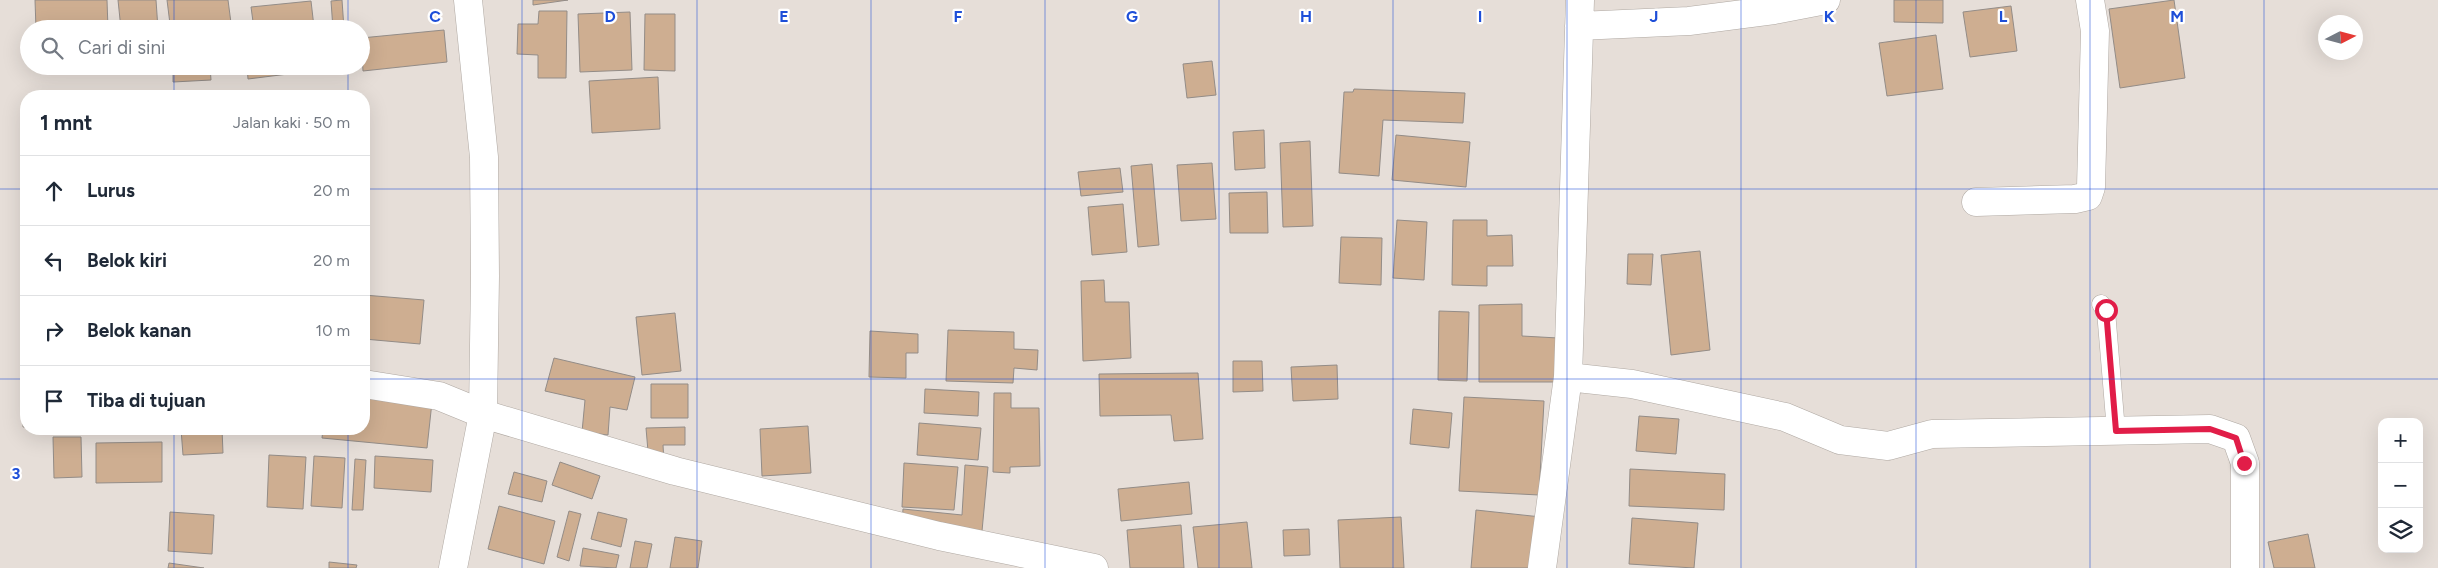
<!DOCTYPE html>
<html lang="id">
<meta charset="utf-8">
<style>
:root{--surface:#fff;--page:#f6f6f7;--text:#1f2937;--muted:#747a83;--line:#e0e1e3}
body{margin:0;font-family:Figtree,sans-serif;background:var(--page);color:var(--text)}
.controls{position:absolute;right:15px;bottom:15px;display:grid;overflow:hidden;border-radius:10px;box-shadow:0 5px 20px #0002}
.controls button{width:45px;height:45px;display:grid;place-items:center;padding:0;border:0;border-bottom:1px solid var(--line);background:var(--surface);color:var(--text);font:25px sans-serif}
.compass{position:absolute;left:2318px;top:15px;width:45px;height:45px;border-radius:50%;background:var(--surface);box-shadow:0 5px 20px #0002;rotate:84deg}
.stop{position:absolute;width:15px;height:15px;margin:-11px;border:4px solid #e11d48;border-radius:50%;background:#fff}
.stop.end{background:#e11d48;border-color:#fff;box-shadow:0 1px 5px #0008}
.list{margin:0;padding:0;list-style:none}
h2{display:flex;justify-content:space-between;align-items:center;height:65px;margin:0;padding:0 20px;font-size:21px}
h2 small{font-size:16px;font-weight:400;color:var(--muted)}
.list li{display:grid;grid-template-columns:32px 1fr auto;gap:15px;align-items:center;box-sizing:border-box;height:70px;padding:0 20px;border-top:1px solid var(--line)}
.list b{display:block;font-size:19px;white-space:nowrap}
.list em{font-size:16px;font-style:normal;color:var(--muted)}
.icon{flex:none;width:28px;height:28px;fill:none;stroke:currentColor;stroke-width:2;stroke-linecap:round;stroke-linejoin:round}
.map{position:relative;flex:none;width:2438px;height:568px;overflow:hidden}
.search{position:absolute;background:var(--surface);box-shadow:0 5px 20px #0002;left:20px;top:20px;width:350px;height:55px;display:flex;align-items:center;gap:12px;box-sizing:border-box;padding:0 18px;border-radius:28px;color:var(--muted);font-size:19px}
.panel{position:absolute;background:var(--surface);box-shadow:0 5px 20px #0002;left:20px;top:90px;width:350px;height:345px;border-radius:20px}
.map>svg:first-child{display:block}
.building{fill:#ceae91;stroke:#938c87}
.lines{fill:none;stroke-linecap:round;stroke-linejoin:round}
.service-casing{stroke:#afa8a2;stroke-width:19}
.minor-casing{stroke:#afa8a2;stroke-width:29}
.tertiary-casing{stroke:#afa8a2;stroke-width:29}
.service{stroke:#fff;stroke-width:18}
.minor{stroke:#fff;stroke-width:28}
.tertiary{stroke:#fff;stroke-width:28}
.route{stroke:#e11d48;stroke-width:6}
.grid{fill:none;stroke:#1d4ed8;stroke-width:1;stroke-opacity:0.55}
.grid-label{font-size:16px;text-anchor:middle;font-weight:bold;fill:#1d4ed8;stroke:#fff;stroke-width:4.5;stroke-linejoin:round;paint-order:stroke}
</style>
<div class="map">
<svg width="2438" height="568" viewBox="0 0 2438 568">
<rect width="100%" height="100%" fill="#e6ded8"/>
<path class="building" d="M 35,0 L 107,0 L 108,29 L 36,29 Z
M 118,0 L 156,0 L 158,29 L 121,29 Z
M 167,0 L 228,0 L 231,23 L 197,27 L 196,21 L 170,24 Z
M 342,0 L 344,29 L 333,29 L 331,1 Z
M 533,0 L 568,0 L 533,5 Z
M 1894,0 L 1943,0 L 1943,23 L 1894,22 Z
M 2174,0 L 2185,78 L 2120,88 L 2109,9 Z
M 311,1 L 314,27 L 254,29 L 251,7 Z
M 2011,6 L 2017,51 L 1970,57 L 1963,12 Z
M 539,11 L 567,11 L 566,78 L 538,78 L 538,55 L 517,54 L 518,24 L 538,24 Z
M 630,12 L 632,70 L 580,72 L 578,14 Z
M 645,14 L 675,14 L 675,71 L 644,70 Z
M 444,30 L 447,62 L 363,71 L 361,38 Z
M 1936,35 L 1943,89 L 1887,96 L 1879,43 Z
M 1212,61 L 1216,95 L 1187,98 L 1183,64 Z
M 173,66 L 210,66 L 211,80 L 173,82 Z
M 247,66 L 319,66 L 320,70 L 248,79 Z
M 658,77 L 660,129 L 592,133 L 589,81 Z
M 1354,89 L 1465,93 L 1463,123 L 1383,120 L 1379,176 L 1339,173 L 1344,92 L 1353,92 Z
M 1264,130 L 1265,168 L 1235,170 L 1233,132 Z
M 1396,135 L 1470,142 L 1466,187 L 1392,180 Z
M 1310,141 L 1313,226 L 1283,227 L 1280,143 Z
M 1212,163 L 1216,219 L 1181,221 L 1177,165 Z
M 1152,164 L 1159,245 L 1138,247 L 1131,166 Z
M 1120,168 L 1123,192 L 1081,196 L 1078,172 Z
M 1267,192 L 1268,233 L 1230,233 L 1229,193 Z
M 1123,204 L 1127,252 L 1092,255 L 1088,207 Z
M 1397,220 L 1427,222 L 1424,280 L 1393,278 Z
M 1453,220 L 1487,220 L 1487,236 L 1512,235 L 1513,266 L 1487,266 L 1487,286 L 1452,285 Z
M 1341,237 L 1382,238 L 1381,285 L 1339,283 Z
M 1700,251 L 1710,350 L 1671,355 L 1661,255 Z
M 1628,254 L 1653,254 L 1651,285 L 1627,284 Z
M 1104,280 L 1105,302 L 1129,302 L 1131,358 L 1083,361 L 1081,281 Z
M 364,295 L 424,300 L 420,344 L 364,339 Z
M 1522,304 L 1522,336 L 1558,338 L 1556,382 L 1479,382 L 1479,305 Z
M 1439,311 L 1469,312 L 1467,381 L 1438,380 Z
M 675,313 L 681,371 L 642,375 L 636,317 Z
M 948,330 L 1014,332 L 1014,349 L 1038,350 L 1037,370 L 1014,368 L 1013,383 L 946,381 Z
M 870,331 L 918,334 L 918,353 L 906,353 L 906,378 L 869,377 Z
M 554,358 L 635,377 L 627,410 L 610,407 L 608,435 L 582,432 L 585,400 L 545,391 Z
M 1233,361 L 1262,361 L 1263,391 L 1233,392 Z
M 1337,365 L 1338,399 L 1293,401 L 1291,367 Z
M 1198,373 L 1203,439 L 1174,441 L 1171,415 L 1100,416 L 1099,374 Z
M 651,384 L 688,384 L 688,418 L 651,418 Z
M 23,388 L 26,388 L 26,427 L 23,427 Z
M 925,389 L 979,392 L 978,416 L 924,413 Z
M 994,393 L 1011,393 L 1011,408 L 1039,408 L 1040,466 L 1010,467 L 1010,473 L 993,472 Z
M 364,396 L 432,402 L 427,448 L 322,438 L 323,429 L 364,429 Z
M 1464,397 L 1544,401 L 1539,495 L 1459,491 Z
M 1413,409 L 1452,413 L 1449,448 L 1410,444 Z
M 1639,416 L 1679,419 L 1676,454 L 1636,451 Z
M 919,423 L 981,428 L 978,460 L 917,455 Z
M 808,426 L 811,473 L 762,476 L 760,429 Z
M 685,427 L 685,445 L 663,445 L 664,462 L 649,463 L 646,428 Z
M 134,429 L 170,429 L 170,432 L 134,433 Z
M 181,429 L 222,429 L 223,453 L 183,455 Z
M 53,437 L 81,437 L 82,477 L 54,478 Z
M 162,442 L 162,482 L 96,483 L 96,443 Z
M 269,455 L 306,457 L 303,509 L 267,507 Z
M 314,456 L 345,458 L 342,508 L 311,506 Z
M 375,456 L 433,460 L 431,492 L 374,488 Z
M 355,459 L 366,460 L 363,510 L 352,510 Z
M 560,462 L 600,476 L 592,499 L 552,485 Z
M 904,463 L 958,467 L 954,510 L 902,507 Z
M 965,465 L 988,467 L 982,531 L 902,523 L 903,509 L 962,515 Z
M 1630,469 L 1725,474 L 1724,510 L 1629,506 Z
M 514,472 L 547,481 L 542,502 L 508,494 Z
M 1189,482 L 1192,514 L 1121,521 L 1118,489 Z
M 499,506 L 555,521 L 544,564 L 488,549 Z
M 1476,510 L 1541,517 L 1536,568 L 1471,568 Z
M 569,511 L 581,514 L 569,561 L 557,557 Z
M 170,512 L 214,515 L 212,554 L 168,551 Z
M 598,512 L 627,519 L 621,547 L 591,539 Z
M 1401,517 L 1404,568 L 1340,568 L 1338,520 Z
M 1632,518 L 1698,523 L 1694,568 L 1629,564 Z
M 1247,522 L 1252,568 L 1198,568 L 1193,527 Z
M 1181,525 L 1184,568 L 1130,568 L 1127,530 Z
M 1309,529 L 1310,555 L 1284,556 L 1283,530 Z
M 2308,534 L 2315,568 L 2274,568 L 2268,542 Z
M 675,537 L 702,541 L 698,568 L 670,568 Z
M 635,541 L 652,544 L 647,568 L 630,568 Z
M 583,548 L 619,555 L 616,568 L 580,566 Z
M 329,562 L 357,565 L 356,568 L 329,568 Z
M 169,563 L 204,568 L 168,568 Z"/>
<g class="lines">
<g class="service-casing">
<path id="service" d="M 2101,304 L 2106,311 L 2116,431"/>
</g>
<g class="minor-casing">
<path id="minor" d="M 1579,26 L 1689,21 L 1774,10 L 1826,0
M 1976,202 L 2075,199 L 2088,196 L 2091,187 L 2095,31 L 2090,0
M 1568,377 L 1632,384 L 1785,417 L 1840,440 L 1888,446 L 1932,434 L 2210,429 L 2236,438 L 2245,463 L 2245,568
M 364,384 L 439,396 L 483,414 L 675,471 L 939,536 L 1094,568
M 1542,568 L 1568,377 L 1580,0"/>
</g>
<g class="tertiary-casing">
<path id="tertiary" d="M 453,568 L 483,414 L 485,276 L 484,157 L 468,0"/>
</g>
<use href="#service" class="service"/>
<use href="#minor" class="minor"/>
<use href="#tertiary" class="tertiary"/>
</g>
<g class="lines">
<path class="route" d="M 2106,310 L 2116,431 L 2210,429 L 2236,438 L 2244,463"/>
</g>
<path class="grid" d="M 174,0 L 174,29M 348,0 L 348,29M 522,0 L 522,568M 697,0 L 697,568M 871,0 L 871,568M 1045,0 L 1045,568M 1219,0 L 1219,568M 1393,0 L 1393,568M 1567,0 L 1567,568M 1741,0 L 1741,568M 1916,0 L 1916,568M 2090,0 L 2090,568M 2264,0 L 2264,568M 174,66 L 174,96M 348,66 L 348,96M 0,189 L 26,189M 364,189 L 2438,189M 0,379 L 26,379M 364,379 L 2438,379M 174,429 L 174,568M 348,429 L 348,568"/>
<g class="grid-label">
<text x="435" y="22">C</text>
<text x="610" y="22">D</text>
<text x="784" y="22">E</text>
<text x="958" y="22">F</text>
<text x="1132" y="22">G</text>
<text x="1306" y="22">H</text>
<text x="1480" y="22">I</text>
<text x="1654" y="22">J</text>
<text x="1829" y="22">K</text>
<text x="2003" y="22">L</text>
<text x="2177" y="22">M</text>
<text x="16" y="479">3</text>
</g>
</svg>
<div class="controls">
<button>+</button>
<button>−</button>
<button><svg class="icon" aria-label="layers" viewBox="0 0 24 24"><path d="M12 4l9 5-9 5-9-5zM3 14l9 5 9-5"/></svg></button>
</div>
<svg class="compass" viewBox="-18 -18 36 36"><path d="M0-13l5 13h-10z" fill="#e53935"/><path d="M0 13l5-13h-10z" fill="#747a83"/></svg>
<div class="stop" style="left:2106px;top:310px"></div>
<div class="stop end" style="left:2244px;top:463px"></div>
<div class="search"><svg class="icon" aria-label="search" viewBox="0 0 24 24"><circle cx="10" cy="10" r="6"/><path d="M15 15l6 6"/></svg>Cari di sini</div>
<section class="panel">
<h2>1 mnt<small>Jalan kaki · 50 m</small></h2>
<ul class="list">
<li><svg class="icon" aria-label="ahead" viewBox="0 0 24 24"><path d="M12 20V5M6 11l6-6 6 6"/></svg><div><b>Lurus</b></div><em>20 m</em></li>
<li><svg class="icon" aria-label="left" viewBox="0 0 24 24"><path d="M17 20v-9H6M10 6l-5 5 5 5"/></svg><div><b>Belok kiri</b></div><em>20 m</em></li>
<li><svg class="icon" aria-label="right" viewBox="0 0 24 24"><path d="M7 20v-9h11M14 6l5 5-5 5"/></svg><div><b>Belok kanan</b></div><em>10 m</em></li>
<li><svg class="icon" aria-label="arrive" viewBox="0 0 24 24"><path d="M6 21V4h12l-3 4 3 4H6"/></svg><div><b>Tiba di tujuan</b></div></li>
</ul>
</section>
</div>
